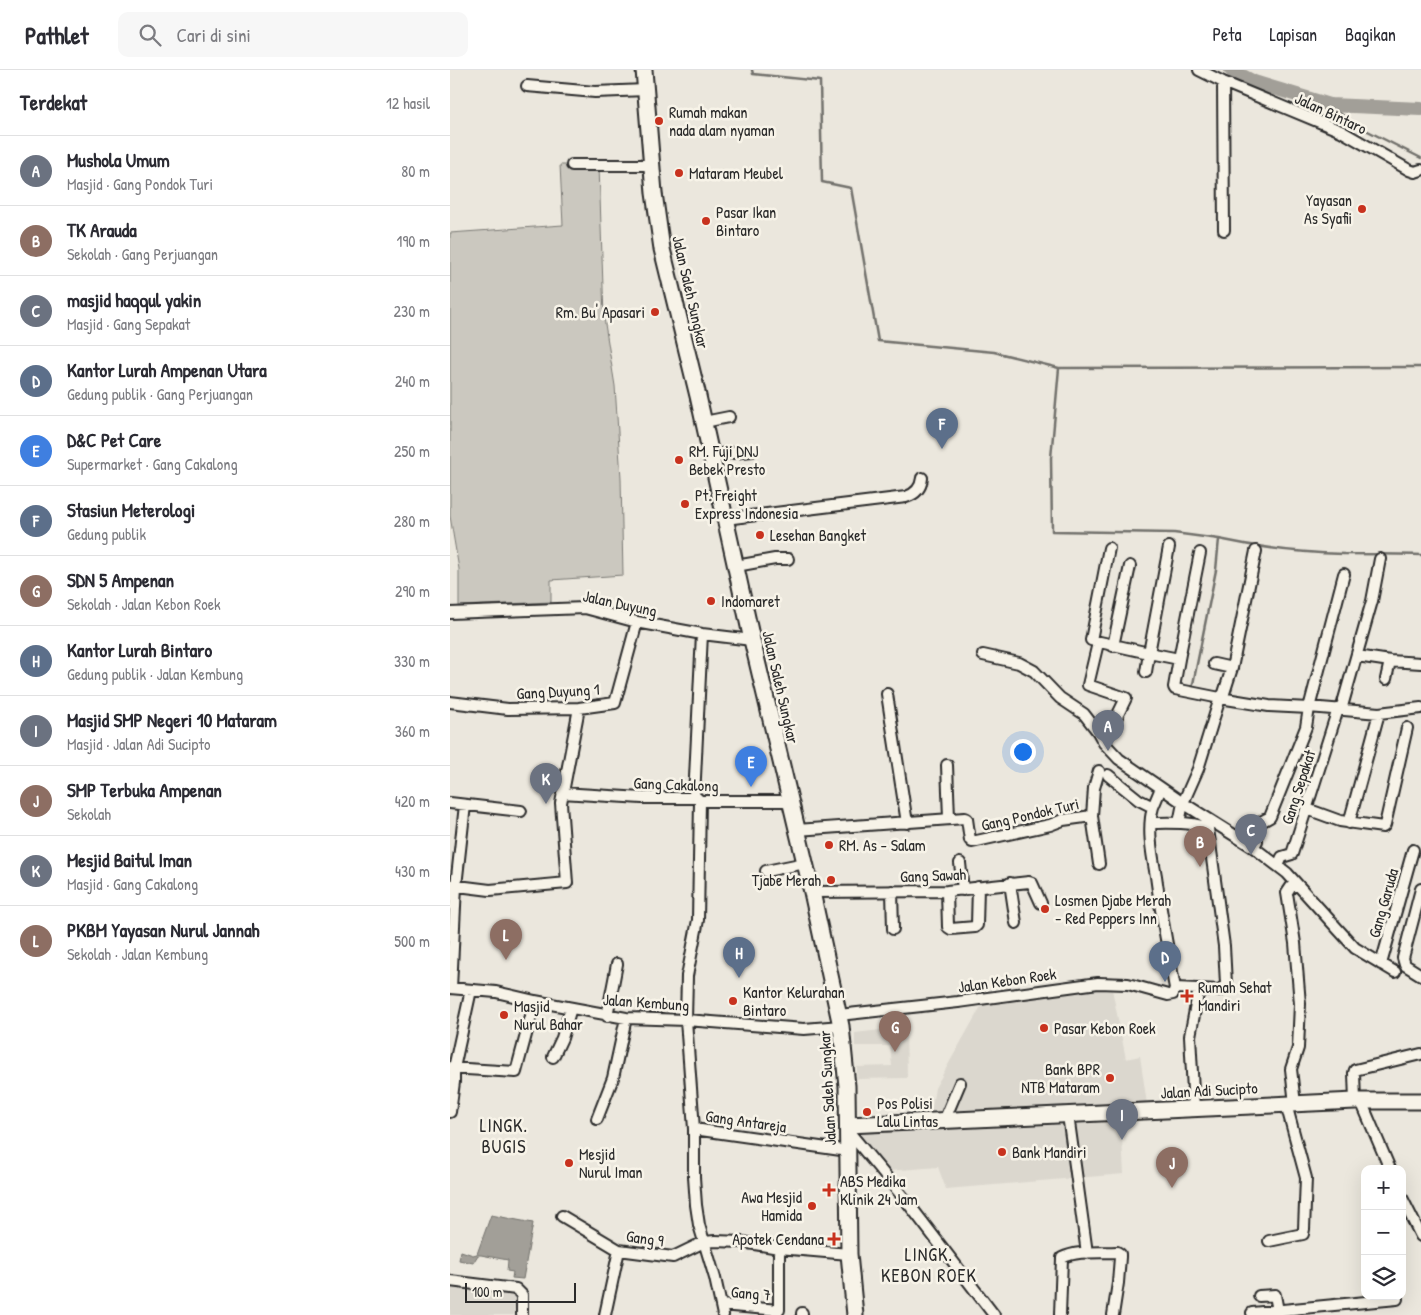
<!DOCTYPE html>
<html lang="id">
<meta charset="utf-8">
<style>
:root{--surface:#fff;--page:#f7f7f7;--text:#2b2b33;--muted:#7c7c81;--line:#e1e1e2;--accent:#c8321e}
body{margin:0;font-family:"Patrick Hand",sans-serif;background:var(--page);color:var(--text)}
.controls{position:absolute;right:15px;bottom:15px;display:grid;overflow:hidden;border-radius:10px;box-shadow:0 5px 20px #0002}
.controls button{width:45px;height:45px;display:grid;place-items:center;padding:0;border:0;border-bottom:1px solid var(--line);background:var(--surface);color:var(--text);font:25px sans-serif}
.scale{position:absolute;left:15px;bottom:12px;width:111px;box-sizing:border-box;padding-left:5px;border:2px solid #2b2b2b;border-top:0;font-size:14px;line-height:18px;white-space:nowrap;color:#2b2b2b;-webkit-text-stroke:4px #f7f3e8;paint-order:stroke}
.you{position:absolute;left:572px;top:681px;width:18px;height:18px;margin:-12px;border:4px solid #fff;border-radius:50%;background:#1a73e8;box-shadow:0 0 0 8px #1a73e833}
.badge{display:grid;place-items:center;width:32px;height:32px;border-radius:50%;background:var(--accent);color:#fff;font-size:16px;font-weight:700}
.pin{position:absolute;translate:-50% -41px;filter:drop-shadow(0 1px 2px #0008)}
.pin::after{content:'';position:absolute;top:26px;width:18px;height:15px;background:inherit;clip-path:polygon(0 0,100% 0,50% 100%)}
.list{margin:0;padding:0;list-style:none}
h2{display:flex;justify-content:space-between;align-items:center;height:65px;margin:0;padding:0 20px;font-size:21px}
h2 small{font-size:16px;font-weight:400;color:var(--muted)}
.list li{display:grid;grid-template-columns:32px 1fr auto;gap:15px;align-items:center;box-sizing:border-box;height:70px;padding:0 20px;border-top:1px solid var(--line)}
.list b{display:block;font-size:19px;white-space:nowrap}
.list p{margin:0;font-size:16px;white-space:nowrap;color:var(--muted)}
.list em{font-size:16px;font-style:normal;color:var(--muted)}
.icon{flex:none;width:28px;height:28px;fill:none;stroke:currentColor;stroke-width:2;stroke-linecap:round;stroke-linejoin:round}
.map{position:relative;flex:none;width:971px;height:1245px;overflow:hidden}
header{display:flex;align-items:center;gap:30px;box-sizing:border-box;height:70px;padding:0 25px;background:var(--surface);border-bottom:1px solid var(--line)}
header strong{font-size:24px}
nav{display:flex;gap:28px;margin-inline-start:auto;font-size:18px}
.search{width:350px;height:45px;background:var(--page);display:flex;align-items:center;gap:12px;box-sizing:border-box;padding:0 18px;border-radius:10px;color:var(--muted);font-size:19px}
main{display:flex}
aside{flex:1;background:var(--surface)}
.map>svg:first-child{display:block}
.built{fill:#dbd7ce}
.green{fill:#cbc8bf;stroke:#7b7a75}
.water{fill:#a29f98;stroke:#72716c}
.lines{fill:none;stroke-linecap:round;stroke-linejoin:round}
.stream{stroke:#72716c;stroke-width:2.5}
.river{stroke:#a29f98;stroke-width:14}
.minor-casing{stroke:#2b2b2b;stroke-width:14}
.highway-casing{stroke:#2b2b2b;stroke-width:19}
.minor{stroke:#f7f3e8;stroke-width:10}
.highway{stroke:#f7f3e8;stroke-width:15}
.poi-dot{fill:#c8321e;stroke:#f7f3e8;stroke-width:2}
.labels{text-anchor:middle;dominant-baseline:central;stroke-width:5;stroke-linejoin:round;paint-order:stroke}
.poi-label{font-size:16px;fill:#2b2b2b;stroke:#f7f3e8;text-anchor:start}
.street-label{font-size:16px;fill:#2b2b2b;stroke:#f7f3e8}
.neighbourhood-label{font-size:18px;letter-spacing:1px;fill:#2b2b2b;stroke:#f7f3e8}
</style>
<header>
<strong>Pathlet</strong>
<div class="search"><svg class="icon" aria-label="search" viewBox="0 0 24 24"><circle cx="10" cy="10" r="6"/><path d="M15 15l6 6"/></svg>Cari di sini</div>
<nav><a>Peta</a><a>Lapisan</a><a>Bagikan</a></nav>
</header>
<main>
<aside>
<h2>Terdekat<small>12 hasil</small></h2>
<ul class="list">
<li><span class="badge" style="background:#6b7280">A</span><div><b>Mushola Umum</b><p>Masjid · Gang Pondok Turi</p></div><em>80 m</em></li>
<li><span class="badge" style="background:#8d6e63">B</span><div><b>TK Arauda</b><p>Sekolah · Gang Perjuangan</p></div><em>190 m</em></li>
<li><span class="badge" style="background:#6b7280">C</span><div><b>masjid haqqul yakin</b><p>Masjid · Gang Sepakat</p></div><em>230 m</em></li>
<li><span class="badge" style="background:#5c6f8a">D</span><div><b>Kantor Lurah Ampenan Utara</b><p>Gedung publik · Gang Perjuangan</p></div><em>240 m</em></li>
<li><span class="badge" style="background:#3f7fe0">E</span><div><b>D&amp;C Pet Care</b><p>Supermarket · Gang Cakalong</p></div><em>250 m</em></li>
<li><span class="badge" style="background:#5c6f8a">F</span><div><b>Stasiun Meterologi</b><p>Gedung publik</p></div><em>280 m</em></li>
<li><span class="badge" style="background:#8d6e63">G</span><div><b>SDN 5 Ampenan</b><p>Sekolah · Jalan Kebon Roek</p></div><em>290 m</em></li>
<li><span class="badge" style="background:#5c6f8a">H</span><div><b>Kantor Lurah Bintaro</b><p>Gedung publik · Jalan Kembung</p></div><em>330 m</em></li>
<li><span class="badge" style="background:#6b7280">I</span><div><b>Masjid SMP Negeri 10 Mataram</b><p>Masjid · Jalan Adi Sucipto</p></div><em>360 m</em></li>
<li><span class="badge" style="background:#8d6e63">J</span><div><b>SMP Terbuka Ampenan</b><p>Sekolah</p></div><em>420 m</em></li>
<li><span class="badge" style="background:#6b7280">K</span><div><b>Mesjid Baitul Iman</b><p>Masjid · Gang Cakalong</p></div><em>430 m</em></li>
<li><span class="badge" style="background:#8d6e63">L</span><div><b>PKBM Yayasan Nurul Jannah</b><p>Sekolah · Jalan Kembung</p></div><em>500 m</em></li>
</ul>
</aside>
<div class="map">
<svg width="971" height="1245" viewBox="0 0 971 1245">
<rect width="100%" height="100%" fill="#ebe7dd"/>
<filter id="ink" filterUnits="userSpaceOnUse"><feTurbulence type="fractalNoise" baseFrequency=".02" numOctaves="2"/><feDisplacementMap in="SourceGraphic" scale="10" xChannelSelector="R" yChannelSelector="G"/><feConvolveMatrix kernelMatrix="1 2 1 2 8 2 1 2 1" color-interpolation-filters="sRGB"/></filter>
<g filter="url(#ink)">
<path class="built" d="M 661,914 L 676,989 L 690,986 L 697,1034 L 481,1042 L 485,1018 L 534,931 Z
M 456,957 L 457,1008 L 407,1009 L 407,997 L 442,996 L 440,976 L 405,976 L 405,963 Z
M 671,1052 L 674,1104 L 496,1119 L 488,1097 L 438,1101 L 407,1063 Z
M 0,1214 L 66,1222 L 64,1245 L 0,1245 Z"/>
<path class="green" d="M 110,95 L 149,95 L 154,248 L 165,316 L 171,408 L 173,505 L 101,510 L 101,532 L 9,536 L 9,499 L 0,446 L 0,163 L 113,155 Z"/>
<path class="water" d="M 41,1145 L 83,1153 L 73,1209 L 62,1208 L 63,1202 L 57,1201 L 58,1190 L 31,1185 L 28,1185 L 23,1193 L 9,1190 L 11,1181 L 23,1185 L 27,1184 Z"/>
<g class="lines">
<path class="stream" d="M 302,0 L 303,4 L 370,11 L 372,112 L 401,118 L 428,271 L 544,282 L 609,298 L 971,297
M 880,35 L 902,53 L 971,88
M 609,298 L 601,388 L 602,461 L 724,463 L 769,469 L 766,500 L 742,619
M 769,469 C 810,478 853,483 894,484 C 920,484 945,484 971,485"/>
<path class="river" d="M 781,0 L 804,12 L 880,35 L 971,39"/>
<g class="minor-casing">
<path id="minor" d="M 749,0 L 773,12 L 891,61 L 959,100 L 965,102 L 971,100
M 773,12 L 774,160
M 77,16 L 145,22 L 196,20
M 122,95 L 202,95
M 254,352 L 279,347
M 261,385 L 302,381
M 275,449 L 456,427 C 466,424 471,418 472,408
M 719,477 L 699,583 L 729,589 L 724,617 L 725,619 L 770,628 L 819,636 L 859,638
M 659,478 L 641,570 L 699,583 L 696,602
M 286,496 L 325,489 L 338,489
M 0,543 L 135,538 L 187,552 L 252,564 L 302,570
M 648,573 L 638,615 L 676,628 L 654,673
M 663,576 L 680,496
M 533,585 L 569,593 L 584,601 L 610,628 L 634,644 L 648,662 L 654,673 L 669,689 L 733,733 L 803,777 L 837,803 L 905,878 L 945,902
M 907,586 L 940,591 L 971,593
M 729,589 L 750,483
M 764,594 L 782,598
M 936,609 L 940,591
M 437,624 L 457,753
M 0,632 L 58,639 L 129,638 L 165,633 L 187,552
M 859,637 L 929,643 L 971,638
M 891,640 L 922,531 L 930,489
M 497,695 L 499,748
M 658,705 L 689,730 L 703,737 C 697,759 702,784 706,806 C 711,844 718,881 725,918 L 771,920 L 776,914 L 774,876 L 758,759 C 748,751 714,753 701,753
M 112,723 L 192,728 L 247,728 L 250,731 L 339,731
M 244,728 L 252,564
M 250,731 L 248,850 L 237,906 L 236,950 L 244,1059 L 244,1107 L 246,1135 L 249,1155 L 265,1208 L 273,1245
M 0,733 L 71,741
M 703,737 L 711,718
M 857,739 L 890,751 L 933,757 L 935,755 L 957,658
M 642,746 L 644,718 L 649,701
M 729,753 L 733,733 L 748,699 L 770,628 L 774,623 L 782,598 L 806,481
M 899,753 L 929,643
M 347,760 L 515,748 L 517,749 L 520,770 L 522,772 L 600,755 L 613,750 L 642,746 L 649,794
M 803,777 L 807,771 C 804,754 806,755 820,747 L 856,657 L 859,638 L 894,504
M 510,793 L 513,820
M 828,796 L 832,787 L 842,784 L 888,639
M 316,801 L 355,793
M 560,813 L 566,853
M 0,815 L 40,820 L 117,813 L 111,733 L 129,638
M 971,819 L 953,888 L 955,895 L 971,905
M 442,821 L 443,859
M 497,821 L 498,857 L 501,859 L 525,857 L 527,855 L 528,817
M 362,822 L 497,821 L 579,812 L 582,813 L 591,833
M 931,894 L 963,780
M 0,918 L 46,922 L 85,931 L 176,948 L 236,950 L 354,959 L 391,956
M 1,918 L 6,816 L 15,735
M 389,945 L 508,932 L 648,913 L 678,914 L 718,925 L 723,924 L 725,918
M 157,946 L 167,894
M 103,987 L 112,968 L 121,938
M 0,998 L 66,1002 L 85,931
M 905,1031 L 904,1003 L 905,1000 L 971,984
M 911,1031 L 940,1099
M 845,1034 L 841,999 L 848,978 L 850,934 L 845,873 L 837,823 L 841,817 L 847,815
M 744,1039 L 740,966 L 749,919
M 0,1042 L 4,1012 L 4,998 L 21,920
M 618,1045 L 637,1183
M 147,1049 L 163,1008 L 176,948
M 494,1051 L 510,1013
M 244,1059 L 398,1081
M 399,1062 L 458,1133 L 544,1245
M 952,1128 L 971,1166
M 112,1146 L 169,1180 L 223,1187 L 254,1172 L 265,1171 L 292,1172 L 329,1178 L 399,1184
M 819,1171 L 853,1164 L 854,1159 L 856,1108 L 836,1034
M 0,1211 L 66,1219 L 72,1225 L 72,1245
M 809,1226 L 825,1225 L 828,1241
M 271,1235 L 329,1240 L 329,1178
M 352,1243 L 352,1245
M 802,1243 L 947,1229
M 155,1245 L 169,1180
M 610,1245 L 612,1188 C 627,1180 650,1183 667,1182 L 670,1184 L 670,1187 L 668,1213 L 663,1245"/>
</g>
<g class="highway-casing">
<path id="highway" d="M 194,0 L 204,123 L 212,179 L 248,326 L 302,570 L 362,822 L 391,956 L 397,1016 L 399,1184 L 405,1245
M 398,1055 L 905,1031 L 971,1031"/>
</g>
<use href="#minor" class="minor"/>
<use href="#highway" class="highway"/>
</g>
</g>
<g class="poi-dot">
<circle cx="209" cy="51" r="5"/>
<circle cx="229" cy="103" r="5"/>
<circle cx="912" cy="139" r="5"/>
<circle cx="256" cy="151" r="5"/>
<circle cx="205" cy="242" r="5"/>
<circle cx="229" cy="390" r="5"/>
<circle cx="235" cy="434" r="5"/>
<circle cx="310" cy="465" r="5"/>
<circle cx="261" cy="531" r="5"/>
<circle cx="379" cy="775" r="5"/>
<circle cx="381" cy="810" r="5"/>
<circle cx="595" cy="839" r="5"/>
<path d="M734.5 918.5h5v5h5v5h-5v5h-5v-5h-5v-5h5z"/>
<circle cx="283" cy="931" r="5"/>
<circle cx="54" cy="945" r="5"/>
<circle cx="594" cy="958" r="5"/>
<circle cx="660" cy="1008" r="5"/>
<circle cx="417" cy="1042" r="5"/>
<circle cx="552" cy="1082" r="5"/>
<circle cx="119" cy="1093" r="5"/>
<path d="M376.5 1112.5h5v5h5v5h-5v5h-5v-5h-5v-5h5z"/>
<circle cx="362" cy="1136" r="5"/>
<path d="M381.5 1161.5h5v5h5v5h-5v5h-5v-5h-5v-5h5z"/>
</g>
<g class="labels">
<g class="poi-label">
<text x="219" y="42">Rumah makan<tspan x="219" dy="18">nada alam nyaman</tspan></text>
<text x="239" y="103">Mataram Meubel</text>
<text x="902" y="130" text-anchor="end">Yayasan<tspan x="902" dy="18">As Syafii</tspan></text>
<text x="266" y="142">Pasar Ikan<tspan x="266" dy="18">Bintaro</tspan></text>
<text x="195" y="242" text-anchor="end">Rm. Bu' Apasari</text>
<text x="239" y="381">RM. Fuji DNJ<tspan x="239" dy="18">Bebek Presto</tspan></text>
<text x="245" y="425">Pt. Freight<tspan x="245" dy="18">Express Indonesia</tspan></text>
<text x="320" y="465">Lesehan Bangket</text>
<text x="271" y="531">Indomaret</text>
<text x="389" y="775">RM. As - Salam</text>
<text x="371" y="810" text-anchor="end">Tjabe Merah</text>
<text x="605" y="830">Losmen Djabe Merah<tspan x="605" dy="18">- Red Peppers Inn</tspan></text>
<text x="748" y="917">Rumah Sehat<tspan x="748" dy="18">Mandiri</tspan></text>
<text x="293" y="922">Kantor Kelurahan<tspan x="293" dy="18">Bintaro</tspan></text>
<text x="64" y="936">Masjid<tspan x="64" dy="18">Nurul Bahar</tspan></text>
<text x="604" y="958">Pasar Kebon Roek</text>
<text x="650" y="999" text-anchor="end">Bank BPR<tspan x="650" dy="18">NTB Mataram</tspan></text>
<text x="427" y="1033">Pos Polisi<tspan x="427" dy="18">Lalu Lintas</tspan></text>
<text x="562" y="1082">Bank Mandiri</text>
<text x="129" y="1084">Mesjid<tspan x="129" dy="18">Nurul Iman</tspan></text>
<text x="390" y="1111">ABS Medika<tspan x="390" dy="18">Klinik 24 Jam</tspan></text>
<text x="352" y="1127" text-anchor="end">Awa Mesjid<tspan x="352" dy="18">Hamida</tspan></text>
<text x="374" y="1169" text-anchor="end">Apotek Cendana</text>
</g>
<g class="street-label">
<text transform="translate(881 43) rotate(25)">Jalan Bintaro</text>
<text transform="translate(241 222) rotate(77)">Jalan Saleh Sungkar</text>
<text transform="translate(170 533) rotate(12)">Jalan Duyung</text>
<text transform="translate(331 617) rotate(77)">Jalan Saleh Sungkar</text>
<text transform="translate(108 621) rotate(-3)">Gang Duyung 1</text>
<text transform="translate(226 714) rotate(2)">Gang Cakalong</text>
<text transform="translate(848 717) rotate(-72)">Gang Sepakat</text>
<text transform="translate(580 744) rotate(-13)">Gang Pondok Turi</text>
<text transform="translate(483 805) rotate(-2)">Gang Sawah</text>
<text transform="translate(933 833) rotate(-74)">Gang Garuda</text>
<text transform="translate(557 910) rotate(-8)">Jalan Kebon Roek</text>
<text transform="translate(196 932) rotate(4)">Jalan Kembung</text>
<text transform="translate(377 1018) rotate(-93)">Jalan Saleh Sungkar</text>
<text transform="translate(759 1020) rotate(-3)">Jalan Adi Sucipto</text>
<text transform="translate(296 1051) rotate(8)">Gang Antareja</text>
<text transform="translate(195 1168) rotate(8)">Gang 9</text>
<text transform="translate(301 1223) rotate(5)">Gang 7</text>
</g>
<g class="neighbourhood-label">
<text x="54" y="1055">LINGK.<tspan x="54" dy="21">BUGIS</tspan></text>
<text x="479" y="1184">LINGK.<tspan x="479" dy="21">KEBON ROEK</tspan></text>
</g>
</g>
</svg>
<div class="controls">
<button>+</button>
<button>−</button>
<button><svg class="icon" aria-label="layers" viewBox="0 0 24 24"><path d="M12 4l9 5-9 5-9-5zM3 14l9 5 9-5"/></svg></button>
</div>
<div class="scale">100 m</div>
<div class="you"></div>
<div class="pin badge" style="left:658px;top:681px;background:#6b7280">A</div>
<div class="pin badge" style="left:750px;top:797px;background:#8d6e63">B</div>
<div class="pin badge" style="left:801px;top:785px;background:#6b7280">C</div>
<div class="pin badge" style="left:715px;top:912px;background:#5c6f8a">D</div>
<div class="pin badge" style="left:301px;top:717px;background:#3f7fe0">E</div>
<div class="pin badge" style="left:492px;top:379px;background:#5c6f8a">F</div>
<div class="pin badge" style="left:445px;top:982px;background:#8d6e63">G</div>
<div class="pin badge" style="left:289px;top:908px;background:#5c6f8a">H</div>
<div class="pin badge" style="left:672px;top:1070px;background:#6b7280">I</div>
<div class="pin badge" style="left:722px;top:1118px;background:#8d6e63">J</div>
<div class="pin badge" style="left:96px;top:734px;background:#6b7280">K</div>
<div class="pin badge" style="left:56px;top:890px;background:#8d6e63">L</div>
</div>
</main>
